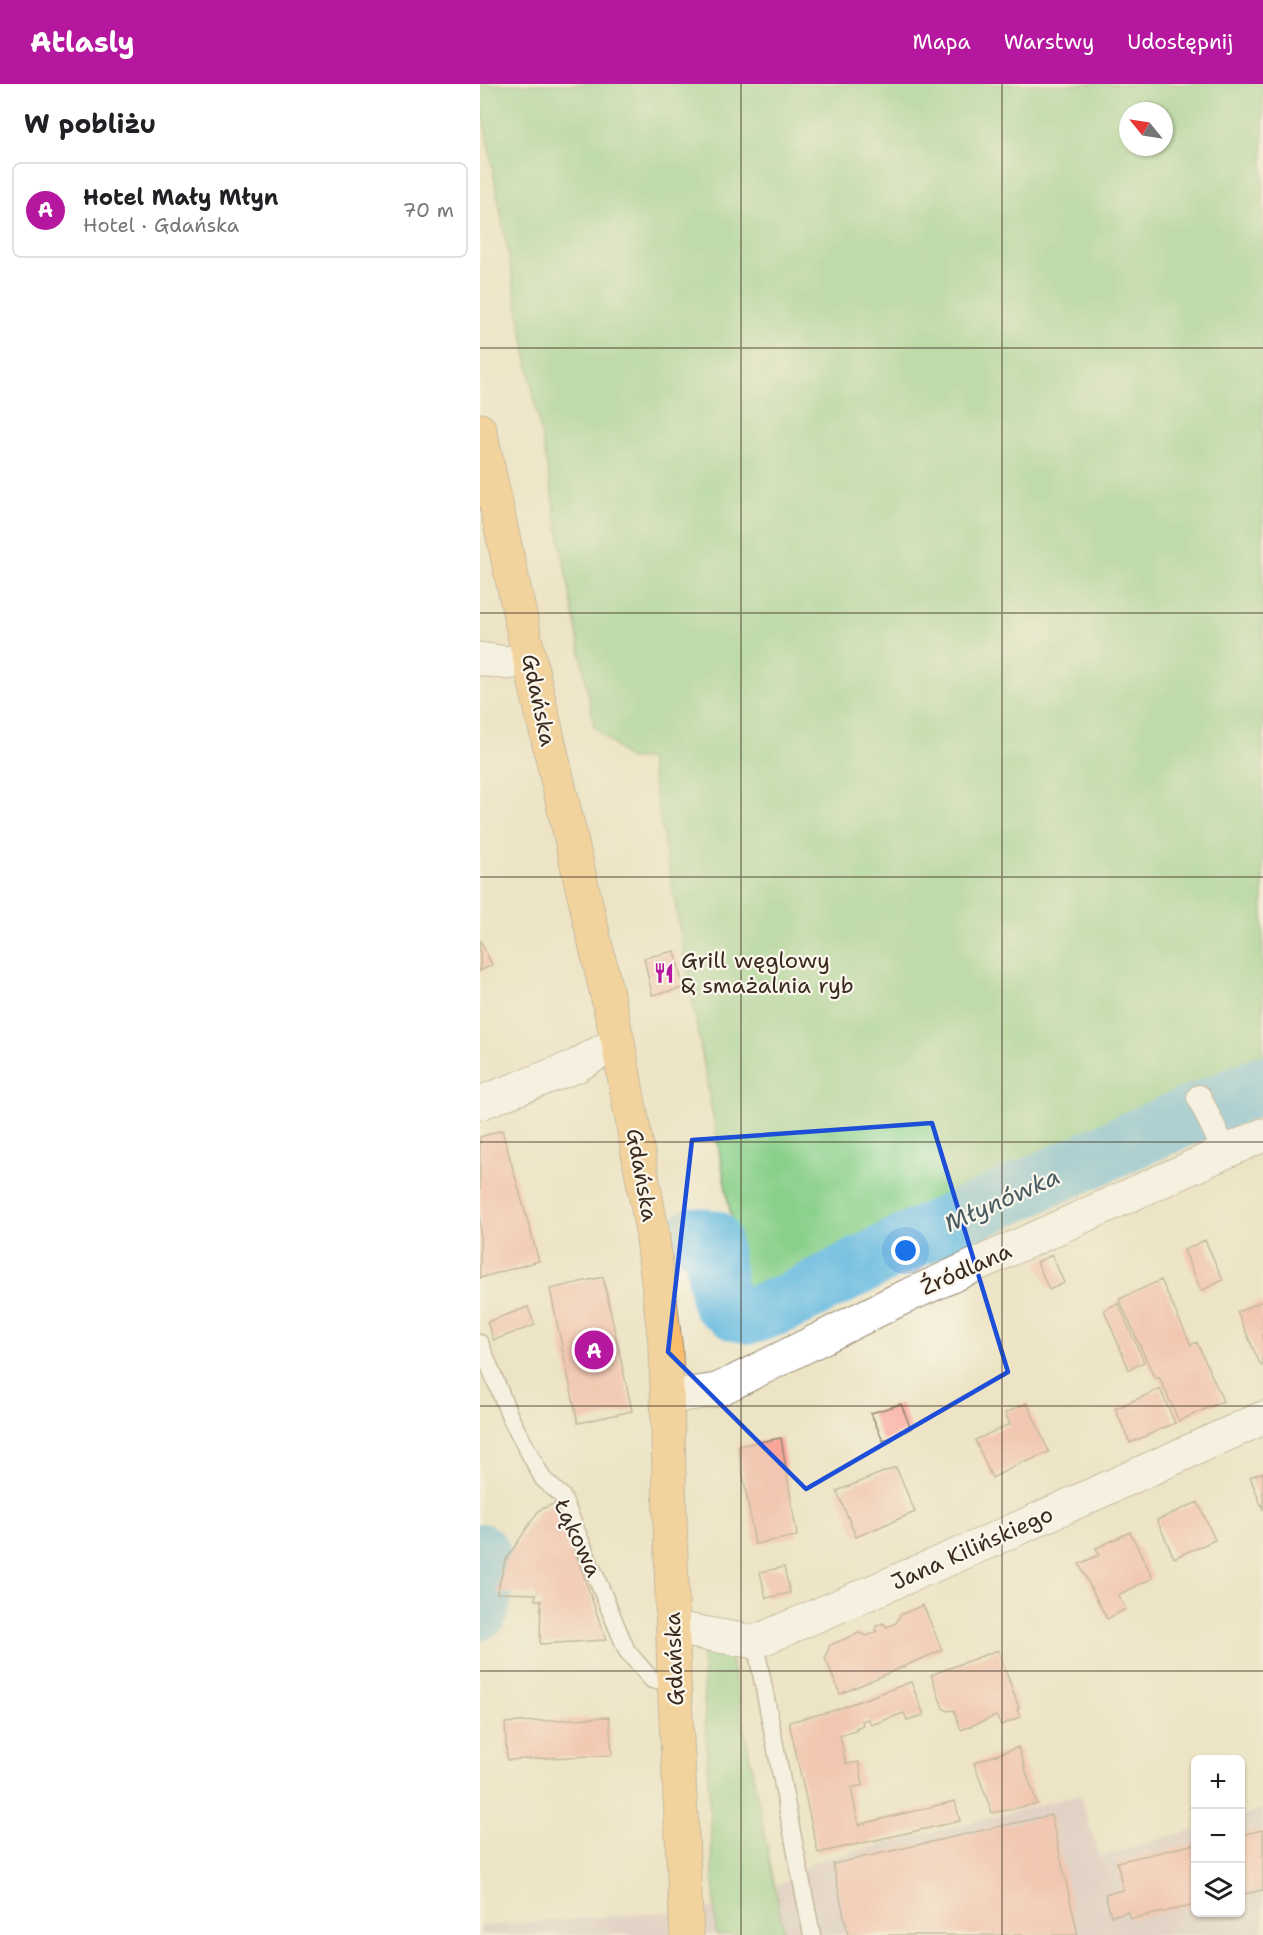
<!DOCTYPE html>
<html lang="pl">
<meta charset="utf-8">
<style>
:root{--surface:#fff;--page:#f6f6f6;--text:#202124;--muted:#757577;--line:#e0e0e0;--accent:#b5179e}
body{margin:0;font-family:"Shantell Sans",sans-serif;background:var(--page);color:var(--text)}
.controls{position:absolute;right:18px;bottom:18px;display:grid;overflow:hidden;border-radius:9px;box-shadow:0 2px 4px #0004}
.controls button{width:54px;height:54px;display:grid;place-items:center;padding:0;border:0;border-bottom:2px solid var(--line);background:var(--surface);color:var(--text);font:30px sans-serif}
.compass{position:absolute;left:639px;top:18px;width:54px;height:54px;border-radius:50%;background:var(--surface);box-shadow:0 2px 4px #0004;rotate:300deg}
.you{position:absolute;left:426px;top:1167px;width:21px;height:21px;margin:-15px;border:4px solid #fff;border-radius:50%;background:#1a73e8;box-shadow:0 0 0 9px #1a73e833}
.badge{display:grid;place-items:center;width:39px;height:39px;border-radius:50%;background:var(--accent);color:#fff;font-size:20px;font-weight:700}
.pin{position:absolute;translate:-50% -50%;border:3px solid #fff;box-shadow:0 2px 6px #0006}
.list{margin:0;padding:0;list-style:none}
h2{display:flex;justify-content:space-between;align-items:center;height:78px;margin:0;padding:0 24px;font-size:26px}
h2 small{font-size:20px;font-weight:400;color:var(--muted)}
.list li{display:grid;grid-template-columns:39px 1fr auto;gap:18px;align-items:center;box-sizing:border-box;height:96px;margin:0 12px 12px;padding:0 12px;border:2px solid var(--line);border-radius:9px}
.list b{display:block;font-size:22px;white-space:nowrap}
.list p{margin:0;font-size:20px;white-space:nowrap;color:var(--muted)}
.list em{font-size:20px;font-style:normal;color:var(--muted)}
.icon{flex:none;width:33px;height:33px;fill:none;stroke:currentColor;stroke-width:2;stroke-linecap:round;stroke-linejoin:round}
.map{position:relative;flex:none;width:783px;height:1851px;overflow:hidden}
header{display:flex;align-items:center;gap:36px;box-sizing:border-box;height:84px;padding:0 30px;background:var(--accent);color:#fff}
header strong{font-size:28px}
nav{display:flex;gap:33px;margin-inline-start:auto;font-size:21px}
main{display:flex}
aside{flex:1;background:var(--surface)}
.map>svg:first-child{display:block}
.industrial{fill:#d2bdc5}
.green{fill:#89d08a;stroke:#627d54;stroke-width:1.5;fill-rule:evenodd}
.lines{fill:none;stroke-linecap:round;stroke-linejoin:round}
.river{stroke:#63b9df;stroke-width:58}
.building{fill:#f9a59a}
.service-casing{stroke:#948772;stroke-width:19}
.pedestrian-casing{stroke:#948772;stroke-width:26}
.minor-casing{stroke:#948772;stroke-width:35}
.primary-casing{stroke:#948772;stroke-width:35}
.service{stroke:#fff;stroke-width:16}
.pedestrian{stroke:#fff;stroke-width:24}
.minor{stroke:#fff;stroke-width:33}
.primary{stroke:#fbbe6e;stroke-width:33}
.marked{fill:none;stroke:#1d4ed8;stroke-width:4.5;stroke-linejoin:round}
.grid{fill:none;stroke:#3b2a1e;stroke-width:1.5;stroke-opacity:0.55}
.labels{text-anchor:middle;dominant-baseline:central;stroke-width:4.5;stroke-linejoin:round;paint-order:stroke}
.street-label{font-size:22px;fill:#3b2a1e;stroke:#fbf7ec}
.poi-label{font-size:22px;fill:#3b2a1e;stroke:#fbf7ec;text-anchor:start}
.water-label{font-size:24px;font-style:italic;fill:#495c62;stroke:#fbf7ec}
</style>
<header>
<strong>Atlasly</strong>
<nav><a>Mapa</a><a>Warstwy</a><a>Udostępnij</a></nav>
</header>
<main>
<aside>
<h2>W pobliżu<small></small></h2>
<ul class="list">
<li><span class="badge">A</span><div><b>Hotel Mały Młyn</b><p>Hotel · Gdańska</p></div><em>70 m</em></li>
</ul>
</aside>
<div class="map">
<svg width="783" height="1851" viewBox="0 0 783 1851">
<rect width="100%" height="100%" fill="#fbf7ec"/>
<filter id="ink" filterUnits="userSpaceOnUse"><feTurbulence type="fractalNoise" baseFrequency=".0167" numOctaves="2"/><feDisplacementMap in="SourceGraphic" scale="12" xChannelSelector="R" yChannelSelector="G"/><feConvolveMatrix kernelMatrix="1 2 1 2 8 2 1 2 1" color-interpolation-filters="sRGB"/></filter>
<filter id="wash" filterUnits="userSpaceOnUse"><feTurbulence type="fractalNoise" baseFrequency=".008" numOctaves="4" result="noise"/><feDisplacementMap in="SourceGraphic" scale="24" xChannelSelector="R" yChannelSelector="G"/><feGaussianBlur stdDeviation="1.35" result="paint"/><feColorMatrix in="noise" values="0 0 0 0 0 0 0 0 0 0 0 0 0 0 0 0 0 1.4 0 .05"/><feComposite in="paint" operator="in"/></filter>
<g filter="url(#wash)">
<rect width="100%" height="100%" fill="#ede4c5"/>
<path class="industrial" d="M 599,1711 L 620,1773 L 715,1745 L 716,1828 L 760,1828 L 761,1732 L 783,1725 L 783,1851 L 0,1851 L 0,1842 L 265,1822 L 334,1778 Z"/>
<path class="green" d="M 0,0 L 783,0 L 783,984 L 283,1207 L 264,1205 L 169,675 L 148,675 L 114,642 L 0,15 ZM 648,27 L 684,27 L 684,63 L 648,63 Z
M 236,1565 L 244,1566 L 251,1575 L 304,1851 L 236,1851 L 222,1570 Z"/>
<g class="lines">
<path class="river" d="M 214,1152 L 231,1154 L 240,1217 L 256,1228 L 272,1231 L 309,1218 L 421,1161 L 655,1055 L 783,1000
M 0,1468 L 2,1470 L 7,1495 L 0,1527"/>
</g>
<g id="blocks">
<path class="building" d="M 0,856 L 12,881 L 0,887 Z
M 195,867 L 203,904 L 172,911 L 164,874 Z
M 22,1046 L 59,1177 L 0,1194 L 0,1053 Z
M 725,1156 L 743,1196 L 721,1207 L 704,1166 Z
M 572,1171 L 584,1199 L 569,1206 L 557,1178 Z
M 123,1193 L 152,1327 L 98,1339 L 70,1205 Z
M 681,1196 L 711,1261 L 717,1258 L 743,1317 L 699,1337 L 679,1293 L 675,1295 L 639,1215 Z
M 783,1217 L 783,1281 L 781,1282 L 757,1228 Z
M 638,1219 L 664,1278 L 649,1286 L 624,1226 Z
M 48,1223 L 55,1241 L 14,1256 L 7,1238 Z
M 680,1305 L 695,1339 L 650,1359 L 635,1325 Z
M 547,1319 L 569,1368 L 546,1378 L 545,1377 L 512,1394 L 495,1356 L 530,1340 L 525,1329 Z
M 421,1320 L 431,1345 L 403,1357 L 391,1329 Z
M 301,1354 L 317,1452 L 275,1460 L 258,1362 Z
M 416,1383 L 435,1428 L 376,1453 L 357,1407 Z
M 783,1388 L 783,1426 L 770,1393 Z
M 78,1418 L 126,1556 L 60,1560 L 61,1516 L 55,1516 L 56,1510 L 17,1509 L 25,1477 L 59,1426 Z
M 718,1418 L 735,1456 L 694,1474 L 677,1436 Z
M 650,1448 L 673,1494 L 638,1511 L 646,1525 L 627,1535 L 599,1480 L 619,1471 L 616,1464 Z
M 304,1483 L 310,1509 L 286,1514 L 280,1488 Z
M 443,1521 L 462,1566 L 360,1610 L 345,1574 L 350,1561 L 379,1549 L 387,1552 L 396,1548 L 396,1542 L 403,1539 L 407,1543 L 416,1539 L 420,1531 Z
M 518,1566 L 539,1624 L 537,1625 L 540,1633 L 521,1641 L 516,1632 L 481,1646 L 474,1626 L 468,1627 L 463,1624 L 451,1591 Z
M 431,1598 L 444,1631 L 427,1636 L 424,1629 L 391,1641 L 388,1635 L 382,1637 L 383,1641 L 376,1644 L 377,1646 L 360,1652 L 366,1680 L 379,1678 L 383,1701 L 371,1704 L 379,1742 L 381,1740 L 475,1717 L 480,1737 L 338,1769 L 309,1638 L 352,1627 Z
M 129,1633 L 132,1671 L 27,1676 L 25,1639 Z
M 538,1663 L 557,1720 L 512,1729 L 494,1679 Z
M 571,1731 L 598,1851 L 368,1851 L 353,1780 Z
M 783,1746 L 783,1806 L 760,1811 L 760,1751 Z
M 716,1760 L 716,1821 L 650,1835 L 648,1828 L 631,1832 L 625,1810 L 643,1806 L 637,1778 Z"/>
</g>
</g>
<g filter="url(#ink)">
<use href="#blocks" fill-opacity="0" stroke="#948772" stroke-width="1.5"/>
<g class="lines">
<g class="service-casing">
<path id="service" d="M 0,1259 L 31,1335 L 63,1395 L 82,1412 L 147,1567 L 172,1596 L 194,1596
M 275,1558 L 332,1851"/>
</g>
<g class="pedestrian-casing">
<path id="pedestrian" d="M 719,1013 L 745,1068"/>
</g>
<g class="minor-casing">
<path id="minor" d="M 0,575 L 28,579 L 49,573
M 0,1019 L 96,982 L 138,958
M 188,1313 L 237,1306 L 254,1298 L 416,1217 L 783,1051
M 193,1544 L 275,1558 L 501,1461 L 783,1334"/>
</g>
<g class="primary-casing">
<path id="primary" d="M 0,346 L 49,573 L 138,958 L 172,1147 L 186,1267 L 194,1596 L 207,1851"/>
</g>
<use href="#service" class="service"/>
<use href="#pedestrian" class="pedestrian"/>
<use href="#minor" class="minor"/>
<use href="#primary" class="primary"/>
</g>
</g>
<path d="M0 0H783V1851H0ZM 452,1039 L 528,1288 L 326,1405 L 188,1268 L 212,1056 Z" fill="#ede4c5" fill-opacity=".55" fill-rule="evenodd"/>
<path class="marked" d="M 452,1039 L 528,1288 L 326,1405 L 188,1268 L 212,1056 Z"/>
<path class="grid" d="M 261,0 L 261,1851M 522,0 L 522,1851M 0,264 L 783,264M 0,529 L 783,529M 0,793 L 783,793M 0,1058 L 783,1058M 0,1322 L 783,1322M 0,1587 L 783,1587"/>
<defs>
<g id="restaurant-bare" transform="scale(1.62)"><path d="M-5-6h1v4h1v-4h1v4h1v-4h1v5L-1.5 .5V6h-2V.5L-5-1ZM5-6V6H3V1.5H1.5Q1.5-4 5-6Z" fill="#b5179e" stroke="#fbf7ec" stroke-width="2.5" paint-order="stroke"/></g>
</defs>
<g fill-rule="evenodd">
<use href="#restaurant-bare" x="184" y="889"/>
</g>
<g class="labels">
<g class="street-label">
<text transform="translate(59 616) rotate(78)">Gdańska</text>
<text transform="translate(162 1091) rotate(80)">Gdańska</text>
<text transform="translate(486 1185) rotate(-24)">Źródlana</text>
<text transform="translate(98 1454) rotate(65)">Łąkowa</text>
<text transform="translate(492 1464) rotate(-24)">Jana Kilińskiego</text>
<text transform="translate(194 1575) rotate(-92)">Gdańska</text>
</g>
<g class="poi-label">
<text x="201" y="876">Grill węglowy<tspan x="201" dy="25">&amp; smażalnia ryb</tspan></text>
</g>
<g class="water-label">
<text transform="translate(522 1116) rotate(-24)">Młynówka</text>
</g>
</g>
</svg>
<div class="controls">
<button>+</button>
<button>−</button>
<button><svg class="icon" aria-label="layers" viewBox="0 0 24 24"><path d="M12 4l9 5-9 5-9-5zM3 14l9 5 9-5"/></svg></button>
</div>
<svg class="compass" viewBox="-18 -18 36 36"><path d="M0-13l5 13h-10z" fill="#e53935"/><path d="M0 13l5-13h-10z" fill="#757577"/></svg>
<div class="you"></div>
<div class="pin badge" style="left:114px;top:1266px">A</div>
</div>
</main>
